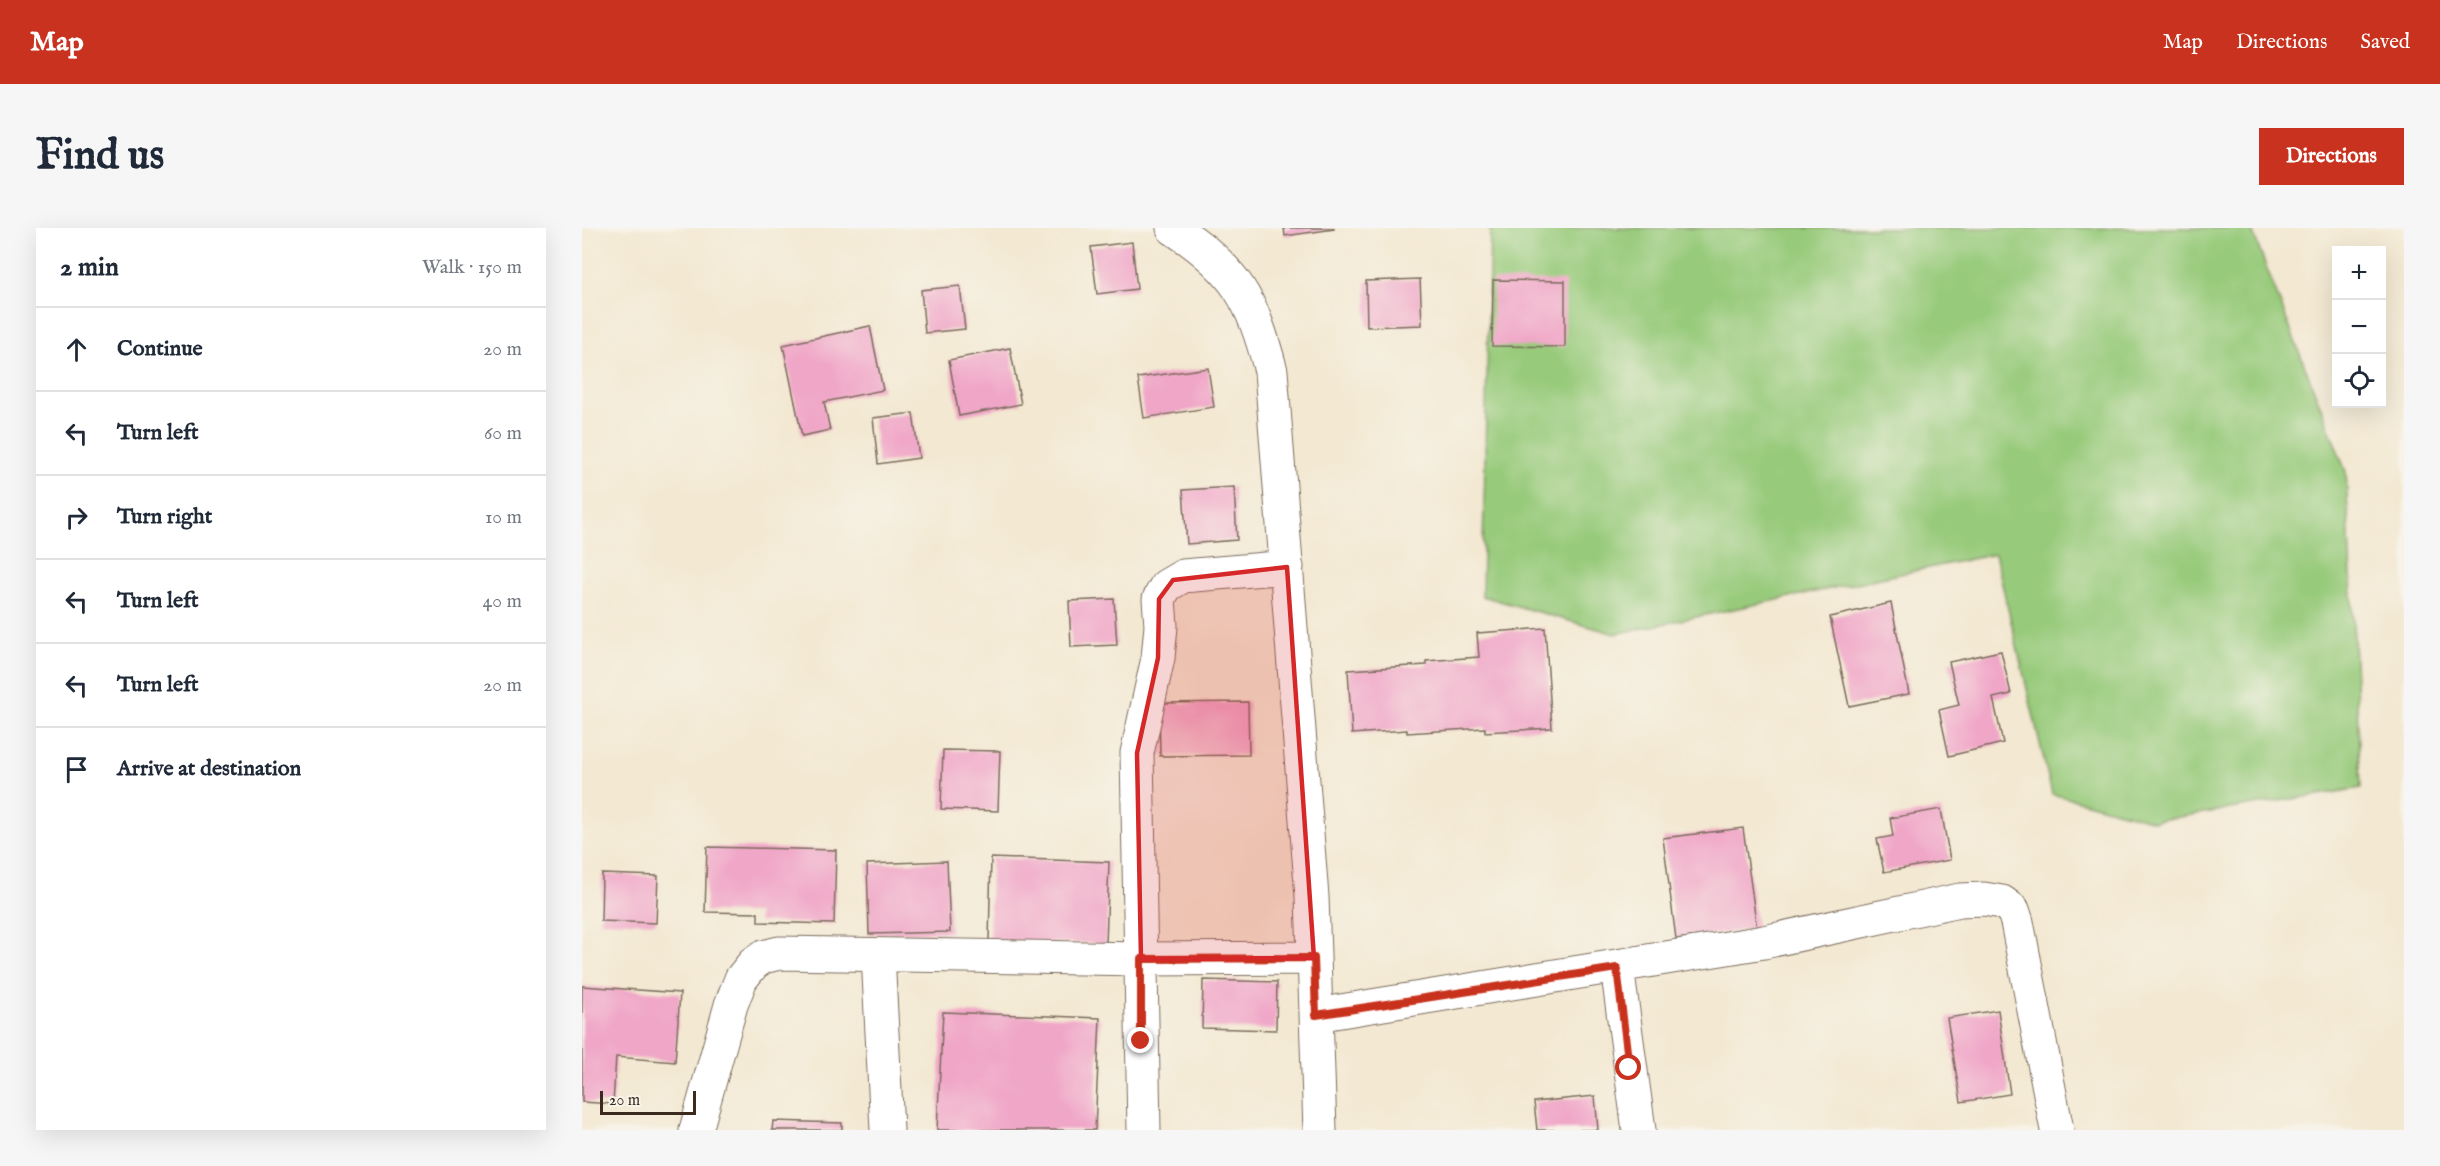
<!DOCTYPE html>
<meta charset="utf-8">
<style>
:root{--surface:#fff;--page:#f6f6f7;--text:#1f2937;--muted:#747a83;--line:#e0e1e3;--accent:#c8321e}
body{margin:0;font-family:"IM FELL English",serif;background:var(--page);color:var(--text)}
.controls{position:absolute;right:18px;top:18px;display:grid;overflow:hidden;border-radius:0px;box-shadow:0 6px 24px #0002}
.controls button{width:54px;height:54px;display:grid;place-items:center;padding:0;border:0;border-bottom:2px solid var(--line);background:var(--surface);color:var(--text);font:30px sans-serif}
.scale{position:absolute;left:18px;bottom:15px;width:96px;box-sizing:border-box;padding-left:6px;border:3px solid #3b2a1e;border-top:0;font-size:16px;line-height:21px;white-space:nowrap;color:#3b2a1e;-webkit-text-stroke:4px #f7f3e8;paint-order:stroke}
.stop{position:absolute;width:18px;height:18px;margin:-14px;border:4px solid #c8321e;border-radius:50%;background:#fff}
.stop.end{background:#c8321e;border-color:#fff;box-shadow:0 2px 6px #0008}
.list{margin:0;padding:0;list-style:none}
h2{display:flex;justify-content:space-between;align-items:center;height:78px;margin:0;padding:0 24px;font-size:26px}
h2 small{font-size:20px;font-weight:400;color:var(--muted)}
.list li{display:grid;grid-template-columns:39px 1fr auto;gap:18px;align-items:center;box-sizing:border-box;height:84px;padding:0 24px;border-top:2px solid var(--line)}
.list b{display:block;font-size:22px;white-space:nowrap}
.list em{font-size:20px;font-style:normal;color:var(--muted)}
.icon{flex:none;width:33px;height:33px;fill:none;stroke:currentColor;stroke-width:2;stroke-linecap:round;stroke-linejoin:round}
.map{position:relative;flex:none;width:1822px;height:902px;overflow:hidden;border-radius:0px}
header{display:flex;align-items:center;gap:36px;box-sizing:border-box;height:84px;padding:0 30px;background:var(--accent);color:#fff}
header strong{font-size:28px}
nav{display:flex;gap:33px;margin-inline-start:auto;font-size:21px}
.intro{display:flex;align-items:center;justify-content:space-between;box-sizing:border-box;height:144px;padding:0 36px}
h1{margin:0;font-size:42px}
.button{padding:15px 27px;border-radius:0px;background:var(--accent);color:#fff;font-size:21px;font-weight:700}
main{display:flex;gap:36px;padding:0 36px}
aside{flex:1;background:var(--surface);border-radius:0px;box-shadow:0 6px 24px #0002}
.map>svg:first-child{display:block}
.green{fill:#97ca7a;stroke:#697a4c;stroke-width:1.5}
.building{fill:#f0a6c7}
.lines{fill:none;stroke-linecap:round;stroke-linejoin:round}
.minor-casing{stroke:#7b6c5d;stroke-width:35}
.minor{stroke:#fff;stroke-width:33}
.route{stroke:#c8321e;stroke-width:8}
.marked{fill:#d62828;fill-opacity:0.2;stroke:#d62828;stroke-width:4.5;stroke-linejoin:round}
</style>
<header>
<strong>Map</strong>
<nav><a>Map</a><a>Directions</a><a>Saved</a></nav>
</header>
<div class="intro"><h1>Find us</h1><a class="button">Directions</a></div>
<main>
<aside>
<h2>2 min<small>Walk · 150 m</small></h2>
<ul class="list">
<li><svg class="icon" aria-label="ahead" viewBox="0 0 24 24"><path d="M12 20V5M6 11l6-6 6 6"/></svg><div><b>Continue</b></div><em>20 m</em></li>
<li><svg class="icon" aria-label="left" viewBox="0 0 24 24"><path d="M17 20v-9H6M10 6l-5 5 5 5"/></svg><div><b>Turn left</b></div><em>60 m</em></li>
<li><svg class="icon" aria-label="right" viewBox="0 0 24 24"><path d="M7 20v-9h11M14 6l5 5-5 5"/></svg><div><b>Turn right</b></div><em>10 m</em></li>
<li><svg class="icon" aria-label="left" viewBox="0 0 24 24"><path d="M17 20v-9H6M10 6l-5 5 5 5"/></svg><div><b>Turn left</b></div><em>40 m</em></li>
<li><svg class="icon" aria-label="left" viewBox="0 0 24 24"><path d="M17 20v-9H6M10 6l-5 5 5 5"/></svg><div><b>Turn left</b></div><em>20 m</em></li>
<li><svg class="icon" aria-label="arrive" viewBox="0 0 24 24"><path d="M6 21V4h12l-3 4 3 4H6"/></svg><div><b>Arrive at destination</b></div></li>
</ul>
</aside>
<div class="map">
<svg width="1822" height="902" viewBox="0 0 1822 902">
<rect width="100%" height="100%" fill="#f7f3e8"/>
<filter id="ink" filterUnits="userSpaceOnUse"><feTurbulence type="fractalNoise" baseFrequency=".0167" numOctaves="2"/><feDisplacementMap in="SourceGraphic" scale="12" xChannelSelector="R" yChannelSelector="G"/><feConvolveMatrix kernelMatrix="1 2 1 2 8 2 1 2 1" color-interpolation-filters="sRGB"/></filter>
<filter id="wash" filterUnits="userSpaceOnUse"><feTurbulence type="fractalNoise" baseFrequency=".008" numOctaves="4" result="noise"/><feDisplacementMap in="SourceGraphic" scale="24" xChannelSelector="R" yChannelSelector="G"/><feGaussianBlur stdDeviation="1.35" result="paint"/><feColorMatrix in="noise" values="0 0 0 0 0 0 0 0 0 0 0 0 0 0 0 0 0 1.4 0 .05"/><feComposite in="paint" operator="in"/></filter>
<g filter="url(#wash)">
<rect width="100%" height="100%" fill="#f3e8d1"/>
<path class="green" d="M 908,0 L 1669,0 L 1764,244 L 1779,560 L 1572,593 L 1470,566 L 1413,326 L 1033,406 L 900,368 Z"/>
<g id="blocks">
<path class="building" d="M 702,0 L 752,0 L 752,1 L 703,8 Z
M 550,14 L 555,61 L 515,66 L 509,19 Z
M 838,51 L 840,97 L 785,99 L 784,53 Z
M 911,52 L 983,53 L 983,119 L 910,118 Z
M 378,58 L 383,101 L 343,105 L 339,62 Z
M 288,98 L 301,162 L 242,174 L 248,202 L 220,208 L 201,117 Z
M 428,120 L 439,176 L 377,188 L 367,132 Z
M 626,140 L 632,179 L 562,190 L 556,150 Z
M 331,185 L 337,230 L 296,236 L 291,190 Z
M 652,259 L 655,312 L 605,316 L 601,262 Z
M 532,371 L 535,417 L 489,419 L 487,373 Z
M 1309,375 L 1327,466 L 1267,478 L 1248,389 Z
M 963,400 L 970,500 L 903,504 L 903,500 L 825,505 L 825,502 L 770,506 L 766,442 L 844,437 L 844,433 L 897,429 L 895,405 Z
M 1419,423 L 1429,466 L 1411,470 L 1421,515 L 1367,528 L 1357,482 L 1377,477 L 1367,434 Z
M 666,474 L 667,527 L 578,528 L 577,475 Z
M 361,522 L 418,523 L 416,583 L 359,581 Z
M 1359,581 L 1368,632 L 1302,644 L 1295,611 L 1311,608 L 1308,590 Z
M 1161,600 L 1175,701 L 1094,711 L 1081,610 Z
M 125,619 L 254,622 L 252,696 L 176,694 L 176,685 L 123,684 Z
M 409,630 L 527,634 L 524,716 L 407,713 Z
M 365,633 L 368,704 L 287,706 L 285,636 Z
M 20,646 L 76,648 L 74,695 L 19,693 Z
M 621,752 L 695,754 L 694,802 L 620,800 Z
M 0,758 L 98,765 L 93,834 L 34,829 L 31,876 L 0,874 Z
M 1416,782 L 1428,866 L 1379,874 L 1365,790 Z
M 361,784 L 518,790 L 513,902 L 355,902 Z
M 1013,868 L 1016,902 L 955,902 L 952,874 Z
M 191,893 L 260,895 L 260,902 L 190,902 Z"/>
</g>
</g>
<g filter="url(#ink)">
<use href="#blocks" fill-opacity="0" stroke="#7b6c5d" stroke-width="1.5"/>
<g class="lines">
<g class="minor-casing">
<path id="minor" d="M 591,0 C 655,42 670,71 689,143 L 730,669 L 738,902
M 296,727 L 305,902
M 1035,739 L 1057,902
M 734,787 L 1182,714 L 1378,672 L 1402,671 L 1420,674 L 1431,682 L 1435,694 L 1475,902
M 114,902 L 149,777 L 159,751 L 171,736 L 181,729 L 197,725 L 559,731 L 732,730
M 562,902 L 555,525 L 576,430 L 579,398 L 577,371 L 584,358 L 601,348 L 705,339"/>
</g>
<use href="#minor" class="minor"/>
</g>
</g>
<g class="lines" filter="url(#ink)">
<path class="route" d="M 559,813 L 559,731 L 732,730 L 734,787 L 1035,740 L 1047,840"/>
</g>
<path class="marked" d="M 705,339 L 732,730 L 559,731 L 555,525 L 576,430 L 577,371 L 591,352 Z"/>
</svg>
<div class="controls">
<button>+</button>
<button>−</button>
<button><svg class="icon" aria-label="locate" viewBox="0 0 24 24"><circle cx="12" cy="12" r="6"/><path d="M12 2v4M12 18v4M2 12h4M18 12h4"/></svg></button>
</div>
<div class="scale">20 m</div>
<div class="stop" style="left:1047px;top:840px"></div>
<div class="stop end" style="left:559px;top:813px"></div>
</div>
</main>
